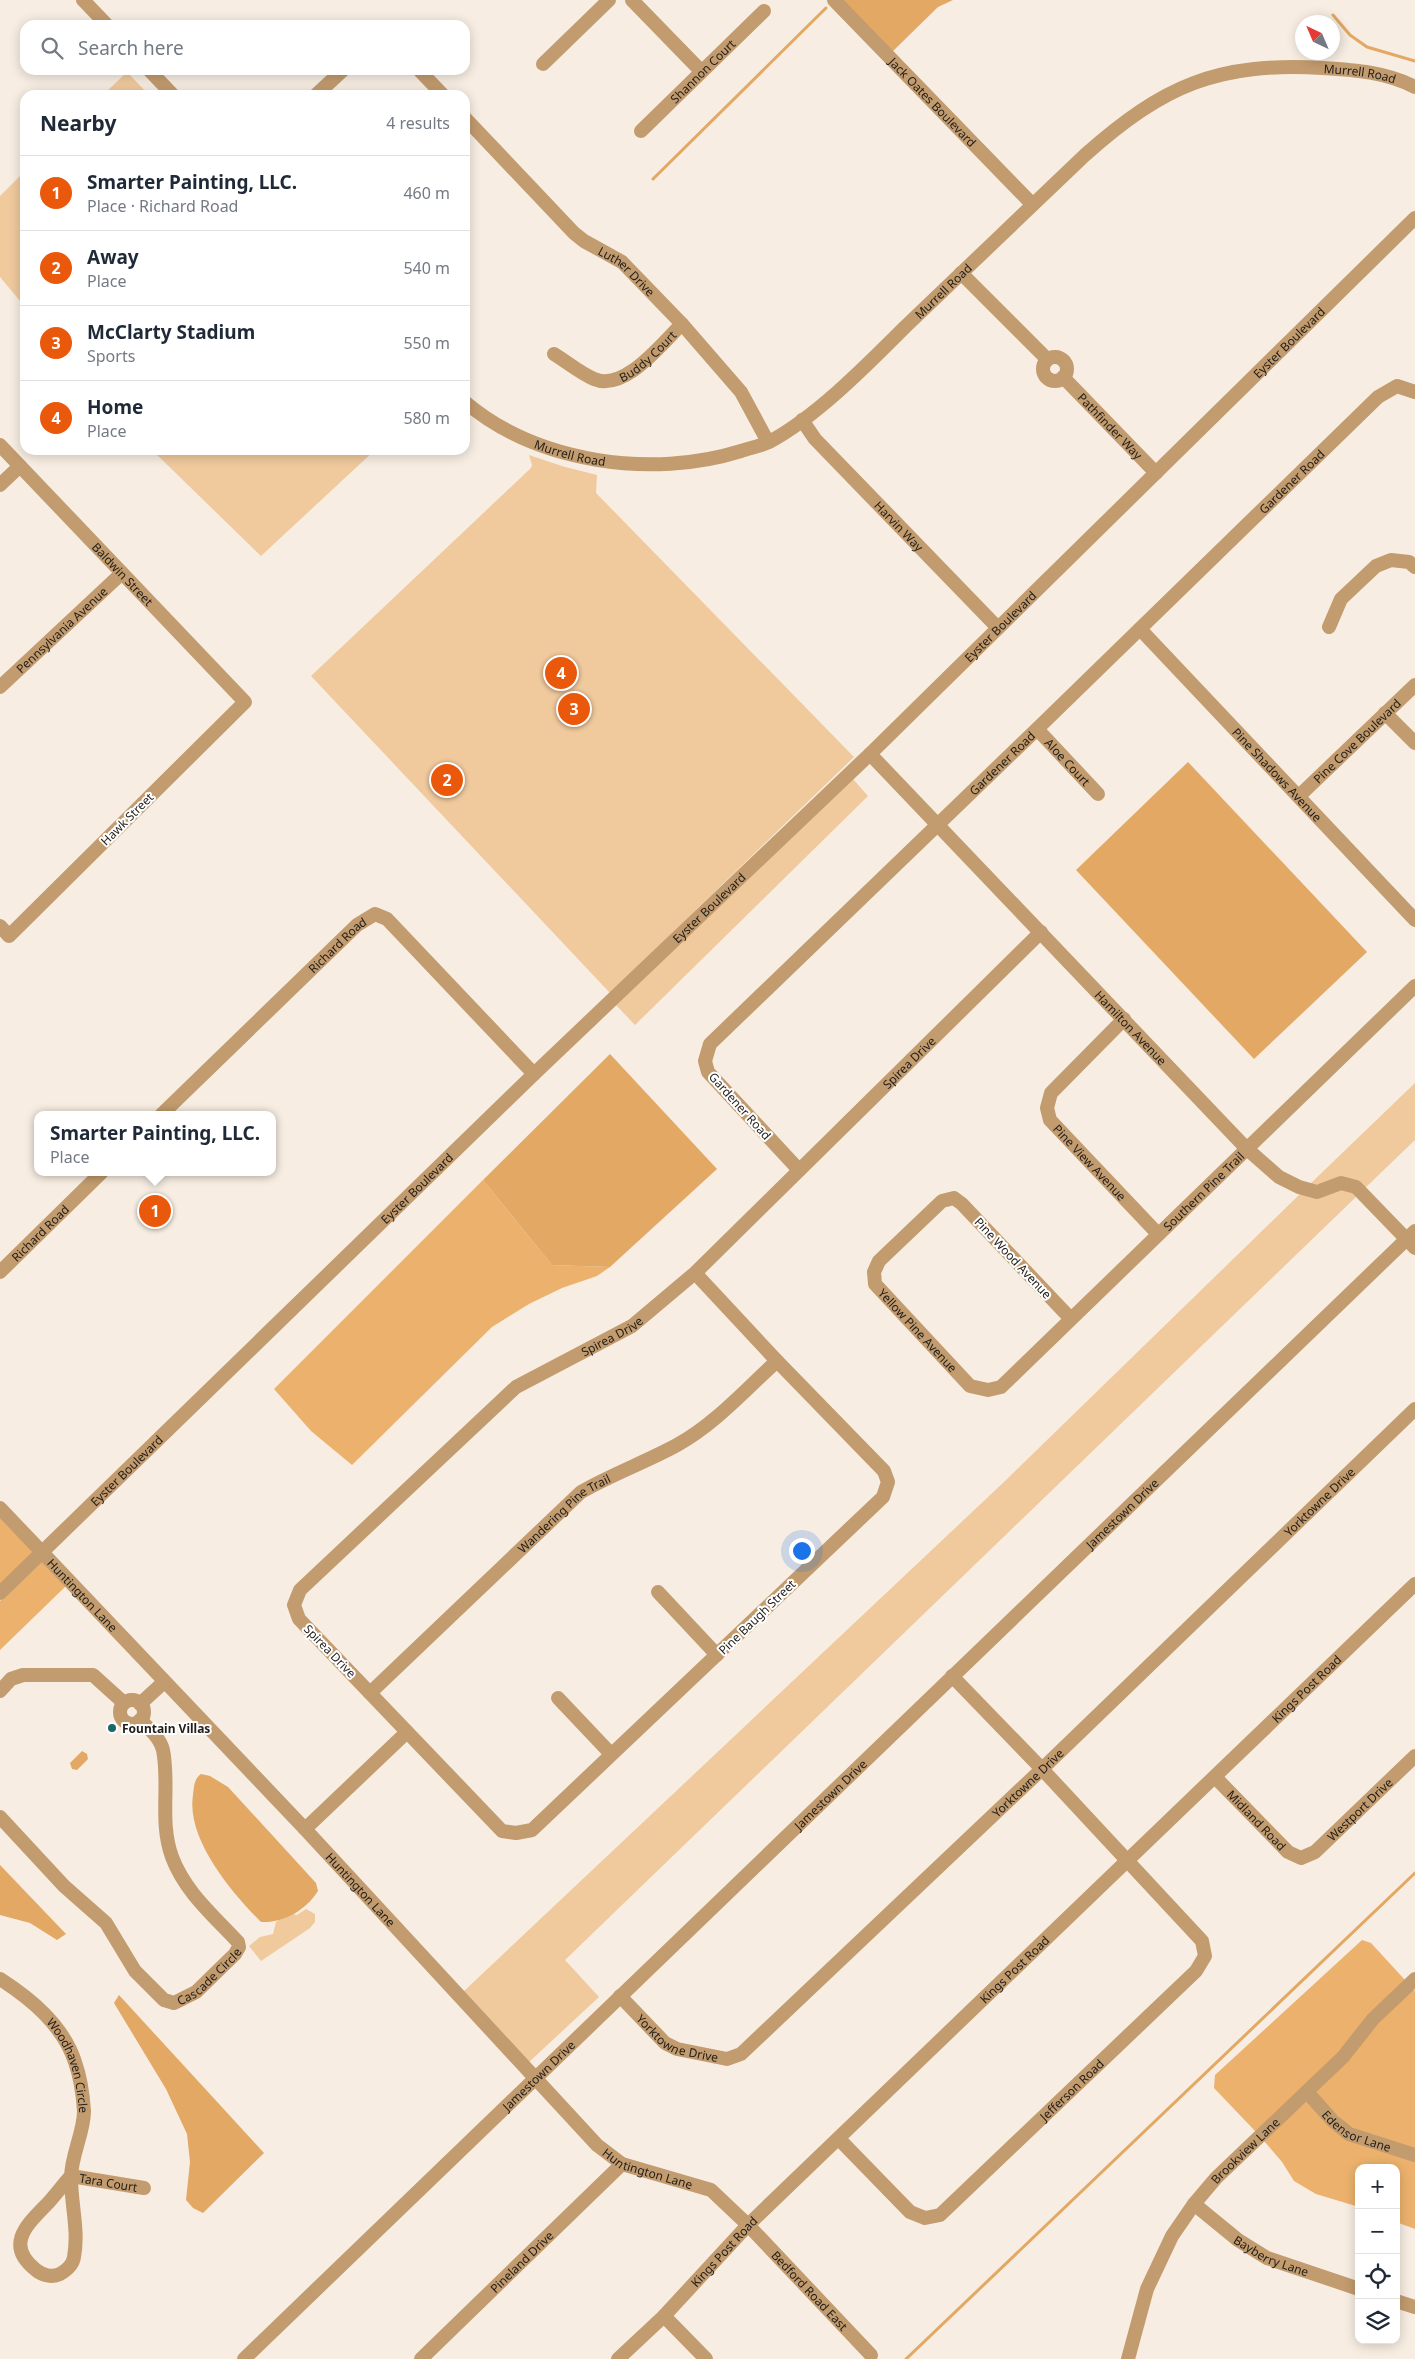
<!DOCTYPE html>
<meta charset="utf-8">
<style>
:root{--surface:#fff;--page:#f2f2f3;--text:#1f2937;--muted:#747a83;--line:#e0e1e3;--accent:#ea580c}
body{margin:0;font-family:"Noto Sans",sans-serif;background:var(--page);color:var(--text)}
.controls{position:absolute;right:15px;bottom:15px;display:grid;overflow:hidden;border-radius:10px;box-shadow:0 2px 12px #0003}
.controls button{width:45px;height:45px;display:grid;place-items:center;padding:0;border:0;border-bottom:1px solid var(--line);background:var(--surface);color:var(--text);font:25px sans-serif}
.compass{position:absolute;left:1295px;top:15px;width:45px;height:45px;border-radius:50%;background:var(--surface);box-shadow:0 2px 12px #0003;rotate:316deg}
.you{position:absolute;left:801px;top:1550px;width:18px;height:18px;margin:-12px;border:4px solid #fff;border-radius:50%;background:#1a73e8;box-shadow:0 0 0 8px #1a73e833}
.badge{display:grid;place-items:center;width:32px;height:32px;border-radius:50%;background:var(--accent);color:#fff;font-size:16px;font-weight:700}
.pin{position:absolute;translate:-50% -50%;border:2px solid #fff;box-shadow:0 1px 5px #0006}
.popup{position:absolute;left:34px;top:1111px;width:242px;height:65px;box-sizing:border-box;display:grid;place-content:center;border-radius:10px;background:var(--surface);filter:drop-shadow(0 1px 4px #0005);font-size:16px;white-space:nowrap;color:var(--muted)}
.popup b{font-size:19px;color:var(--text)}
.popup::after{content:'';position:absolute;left:50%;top:100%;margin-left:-10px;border:10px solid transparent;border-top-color:var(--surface)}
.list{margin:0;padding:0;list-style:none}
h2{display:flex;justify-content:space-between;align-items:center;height:65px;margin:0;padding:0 20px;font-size:21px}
h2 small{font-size:16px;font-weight:400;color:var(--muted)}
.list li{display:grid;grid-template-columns:32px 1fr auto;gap:15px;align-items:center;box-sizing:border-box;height:75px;padding:0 20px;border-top:1px solid var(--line)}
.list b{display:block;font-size:19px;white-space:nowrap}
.list p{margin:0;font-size:16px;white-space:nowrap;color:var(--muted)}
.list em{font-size:16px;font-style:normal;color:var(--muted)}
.icon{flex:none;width:28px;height:28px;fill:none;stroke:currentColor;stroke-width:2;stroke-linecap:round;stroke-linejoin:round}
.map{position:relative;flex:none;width:1415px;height:2359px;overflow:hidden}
.search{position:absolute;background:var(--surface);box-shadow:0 2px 12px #0003;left:20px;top:20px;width:450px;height:55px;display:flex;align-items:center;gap:12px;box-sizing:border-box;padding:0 18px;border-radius:15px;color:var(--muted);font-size:19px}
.panel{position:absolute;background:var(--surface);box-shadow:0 2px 12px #0003;left:20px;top:90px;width:450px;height:365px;border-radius:15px}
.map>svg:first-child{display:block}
.green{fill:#f0c99d}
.forest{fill:#ecb26d}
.water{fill:#e2a864}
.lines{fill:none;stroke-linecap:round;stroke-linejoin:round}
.stream{stroke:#e2a864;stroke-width:3}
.minor{stroke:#c29b6e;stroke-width:14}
.poi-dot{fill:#1b686a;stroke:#fff;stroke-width:2}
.labels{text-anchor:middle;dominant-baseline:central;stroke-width:4;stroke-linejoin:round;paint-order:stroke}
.street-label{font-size:12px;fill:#211d19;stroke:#fff}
.poi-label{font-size:12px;font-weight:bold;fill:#211d19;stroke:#fff;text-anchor:start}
</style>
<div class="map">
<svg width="1415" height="2359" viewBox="0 0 1415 2359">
<rect width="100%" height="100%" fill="#f7ede2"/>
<path class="green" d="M 127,72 L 149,95 L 103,95 Z
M 25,171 L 25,307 L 0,277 L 0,196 Z
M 152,450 L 375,450 L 261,556 Z
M 529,455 L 565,467 L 597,475 L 596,493 L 854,757 L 610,993 L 311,676 L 531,468 L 532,465 Z
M 853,779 L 868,796 L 635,1025 L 616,1005 Z
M 1415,1083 L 1415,1140 L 1365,1188 L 1310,1184 Z
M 1342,1190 L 1353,1192 L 1357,1196 L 565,1960 L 599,1997 L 529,2062 L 463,1992 L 1005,1481 L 1301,1193 Z
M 306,1909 L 315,1914 L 315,1922 L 310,1928 L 261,1961 L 249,1946 L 260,1937 L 273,1934 L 276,1922 L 289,1913 L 297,1915 Z"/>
<path class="forest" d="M 483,1180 L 552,1265 L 610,1267 L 597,1276 L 562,1288 L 529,1304 L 492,1327 L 352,1465 L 311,1431 L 274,1389 Z
M 0,1516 L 34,1552 L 0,1584 Z
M 42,1561 L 66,1586 L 0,1650 L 0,1601 Z
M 1362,1940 L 1371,1943 L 1405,1980 L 1339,2053 L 1256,2132 L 1214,2088 L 1215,2075 Z
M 1413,1989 L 1415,1991 L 1415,2150 L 1351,2129 L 1315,2093 L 1377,2023 Z
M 1307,2100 L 1329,2124 L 1415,2161 L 1415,2229 L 1396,2222 L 1396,2168 L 1359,2168 L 1359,2207 L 1316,2194 L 1294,2181 L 1282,2162 L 1264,2141 Z"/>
<path class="water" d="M 841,0 L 953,0 L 938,7 L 892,52 Z
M 1188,762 L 1367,952 L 1254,1059 L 1076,870 Z
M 610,1054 L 717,1169 L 610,1267 L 552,1265 L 483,1180 Z
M 82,1751 L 87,1754 L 88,1759 L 77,1770 L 72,1769 L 70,1763 Z
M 201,1774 L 210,1776 L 228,1787 L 316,1883 L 318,1891 C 306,1910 284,1923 261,1922 C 232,1893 186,1839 193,1795 C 194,1787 194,1779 201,1774 Z
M 0,1865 L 66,1934 L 57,1940 L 30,1923 L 0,1915 Z
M 119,1995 L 264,2153 L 203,2213 L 193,2208 L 186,2200 L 190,2162 L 187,2134 L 166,2089 L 114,2003 Z"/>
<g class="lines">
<path class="stream" d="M 1333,15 L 1350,35 L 1367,47 L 1415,61
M 653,179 L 826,8
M 906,2359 L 1415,1873"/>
<g class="minor">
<path d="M 83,0 L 107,25"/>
<path d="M 632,0 L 701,71"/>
<path id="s1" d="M 834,0 L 1032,204"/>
<path d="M 543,64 L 609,0"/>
<path d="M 149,70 L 173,95"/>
<path d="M 419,70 L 443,95"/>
<path d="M 316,95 L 343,70"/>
<path id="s2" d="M 465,118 L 574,233 L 584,241 L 622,262 L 682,324 L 741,392 L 768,442"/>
<path id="s3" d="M 641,131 L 764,11"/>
<path d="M 961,273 L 1047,359"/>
<path id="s4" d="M 554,354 C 567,362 580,373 594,379 C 625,392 662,343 682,324"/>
<circle cx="1055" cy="369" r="12"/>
<path id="s5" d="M 1063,377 L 1156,473"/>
<path id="s6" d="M 465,402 C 537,463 652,479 741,451 C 750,448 761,446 769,442 C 816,417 867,365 905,327 C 965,270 1025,212 1085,155 C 1164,85 1217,62 1323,68 C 1355,70 1386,72 1415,87"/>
<path id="s7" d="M 802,420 L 815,439 L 998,628"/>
<path id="s8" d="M 0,445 L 245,702 L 9,936 L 0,926"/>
<path d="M 0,485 L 20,466"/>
<path d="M 1329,627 L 1341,599 L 1376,566 L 1391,560 L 1409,562 L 1415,567"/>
<path id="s9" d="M 1140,629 L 1415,920"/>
<path id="s10" d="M 0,687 L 122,573"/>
<path d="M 1385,713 L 1415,743"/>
<path id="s11" d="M 1037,729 L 1098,794"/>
<path id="s12" d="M 870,754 L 1246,1148 L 1279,1177 L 1299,1187 L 1317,1192 L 1341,1183 L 1356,1187 L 1415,1248"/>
<path id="s13" d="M 1299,796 L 1415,685"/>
<path id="s14" d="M 1124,1019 L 1051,1093 L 1047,1108 L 1050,1120 L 1158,1234"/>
<path id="s15" d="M 161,1115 L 357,925 L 375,914 L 387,919 L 534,1074"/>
<path id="s16" d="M 799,1170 L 708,1072 L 705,1061 L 710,1044 L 1037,729 L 1378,397 L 1397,386 L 1415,392"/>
<path id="s17" d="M 0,1272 L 102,1172"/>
<path id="s18" d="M 695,1273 L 777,1361 L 884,1471 L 888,1482 L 883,1497 L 532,1830 L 516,1833 L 502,1831 L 299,1619 L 294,1605 L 300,1590 L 516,1387 L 632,1326 L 695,1273 L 1041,932"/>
<path id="s19" d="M 1071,1319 L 962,1204 L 954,1198 L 942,1201 L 879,1261 L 874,1272 L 875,1284 L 970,1386 L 988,1390 L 1001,1387 C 1139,1254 1277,1119 1415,986"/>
<path id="s20" d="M 0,1508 L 305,1829 L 597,2145 L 622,2164 L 711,2190 L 748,2225 L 871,2355"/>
<path d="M 658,1592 L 717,1655"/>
<path id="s21" d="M 0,1593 L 534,1074 L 870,754 L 1415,218"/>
<path d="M 0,1691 L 11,1679 L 23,1675 L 93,1675 L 124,1703"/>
<path id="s22" d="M 370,1693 L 581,1492 C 612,1474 646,1462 677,1445 C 715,1424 745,1390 777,1361"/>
<path d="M 558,1698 L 611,1754"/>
<circle cx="132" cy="1712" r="12"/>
<path d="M 140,1704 L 164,1682"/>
<path id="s23" d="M 1215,1777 L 1288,1852 L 1301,1858 L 1315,1852 L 1415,1756"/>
<path id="s24" d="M 0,1817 L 64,1886 L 106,1923 L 135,1971 L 164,2000 L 174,2003 L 196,1992 L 235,1954 L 239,1947 L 238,1942 C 214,1916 185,1892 172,1857 C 159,1822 170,1785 163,1750 C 160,1738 149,1728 140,1720"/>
<path d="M 305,1829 L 407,1732"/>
<path id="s25" d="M 0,1979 C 31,1999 63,2025 75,2062 C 80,2076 83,2096 84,2111 C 84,2133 71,2155 71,2178 C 71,2204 79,2231 74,2257 C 73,2265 67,2270 60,2274 C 52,2278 42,2275 36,2270 C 3,2244 29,2223 49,2202 C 56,2194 63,2185 71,2176"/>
<path id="s26" d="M 620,1996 L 665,2043 L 677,2049 L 727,2059 L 741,2054 L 1042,1769 L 1415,1409"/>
<path id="s27" d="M 1307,2092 L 1333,2121 L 1349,2134 L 1415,2155"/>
<path id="s28" d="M 839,2139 L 910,2212 L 925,2218 L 940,2215 L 1196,1971 L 1205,1956 L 1202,1941 L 1042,1769 L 952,1676"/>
<path id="s29" d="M 71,2176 L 144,2188"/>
<path id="s30" d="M 1194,2204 L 1238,2240 L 1267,2258 L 1359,2289"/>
<path d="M 1396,2301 L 1415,2307"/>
<path d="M 664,2316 L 706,2359"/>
<path id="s31" d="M 244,2359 L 1415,1231"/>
<path id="s32" d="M 421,2359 L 622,2164"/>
<path id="s33" d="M 618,2359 L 664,2316 L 748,2225 L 1415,1584"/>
<path id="s34" d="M 1128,2359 L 1147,2289 L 1172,2236 L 1194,2204 L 1216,2178 L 1343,2057 L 1373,2019 L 1415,1979"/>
</g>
</g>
<circle class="poi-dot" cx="112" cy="1728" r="5"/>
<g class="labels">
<g class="street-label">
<text stroke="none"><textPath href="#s3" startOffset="86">Shannon Court</textPath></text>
<text stroke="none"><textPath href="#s6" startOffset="1048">Murrell Road</textPath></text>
<text stroke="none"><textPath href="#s1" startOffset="142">Jack Oates Boulevard</textPath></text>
<text stroke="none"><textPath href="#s2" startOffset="224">Luther Drive</textPath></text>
<text stroke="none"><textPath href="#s6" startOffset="552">Murrell Road</textPath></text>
<text stroke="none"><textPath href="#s21" startOffset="1796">Eyster Boulevard</textPath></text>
<text stroke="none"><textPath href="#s4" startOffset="109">Buddy Court</textPath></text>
<text stroke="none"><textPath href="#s5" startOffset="68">Pathfinder Way</textPath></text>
<text stroke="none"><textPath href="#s6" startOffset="118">Murrell Road</textPath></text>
<text stroke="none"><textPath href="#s16" startOffset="972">Gardener Road</textPath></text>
<text stroke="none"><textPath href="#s7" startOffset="144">Harvin Way</textPath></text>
<text stroke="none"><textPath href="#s8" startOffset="178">Baldwin Street</textPath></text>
<text stroke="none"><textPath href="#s21" startOffset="1391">Eyster Boulevard</textPath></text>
<text stroke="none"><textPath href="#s10" startOffset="84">Pennsylvania Avenue</textPath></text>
<text stroke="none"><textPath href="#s13" startOffset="80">Pine Cove Boulevard</textPath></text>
<text stroke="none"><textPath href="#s11" startOffset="45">Aloe Court</textPath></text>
<text stroke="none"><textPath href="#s16" startOffset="568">Gardener Road</textPath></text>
<text stroke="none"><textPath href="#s9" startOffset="200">Pine Shadows Avenue</textPath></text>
<text transform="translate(127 819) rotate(-45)">Hawk Street</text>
<text stroke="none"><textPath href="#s21" startOffset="986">Eyster Boulevard</textPath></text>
<text stroke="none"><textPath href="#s15" startOffset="245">Richard Road</textPath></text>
<text stroke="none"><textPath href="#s12" startOffset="378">Hamilton Avenue</textPath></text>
<text stroke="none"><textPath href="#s18" startOffset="1950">Spirea Drive</textPath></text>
<text transform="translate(740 1106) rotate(48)">Gardener Road</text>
<text stroke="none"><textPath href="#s14" startOffset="190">Pine View Avenue</textPath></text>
<text stroke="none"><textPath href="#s21" startOffset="581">Eyster Boulevard</textPath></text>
<text stroke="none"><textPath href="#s19" startOffset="745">Southern Pine Trail</textPath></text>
<text stroke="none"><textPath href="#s17" startOffset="56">Richard Road</textPath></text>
<text transform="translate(1013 1258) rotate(47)">Pine Wood Avenue</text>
<text stroke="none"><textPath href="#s19" startOffset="355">Yellow Pine Avenue</textPath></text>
<text stroke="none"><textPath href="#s18" startOffset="1545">Spirea Drive</textPath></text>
<text stroke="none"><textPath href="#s21" startOffset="176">Eyster Boulevard</textPath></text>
<text stroke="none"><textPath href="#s26" startOffset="944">Yorktowne Drive</textPath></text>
<text stroke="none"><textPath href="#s31" startOffset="1219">Jamestown Drive</textPath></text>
<text stroke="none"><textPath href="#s22" startOffset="265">Wandering Pine Trail</textPath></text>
<text stroke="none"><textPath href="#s20" startOffset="120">Huntington Lane</textPath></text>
<text transform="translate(757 1617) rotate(-44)">Pine Baugh Street</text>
<text transform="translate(330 1651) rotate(46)">Spirea Drive</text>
<text stroke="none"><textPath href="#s33" startOffset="961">Kings Post Road</textPath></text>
<text stroke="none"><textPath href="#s26" startOffset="539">Yorktowne Drive</textPath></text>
<text stroke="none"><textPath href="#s31" startOffset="814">Jamestown Drive</textPath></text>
<text stroke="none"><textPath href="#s23" startOffset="196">Westport Drive</textPath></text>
<text stroke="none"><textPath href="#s23" startOffset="60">Midland Road</textPath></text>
<text stroke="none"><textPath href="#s20" startOffset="525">Huntington Lane</textPath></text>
<text stroke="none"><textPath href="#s33" startOffset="556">Kings Post Road</textPath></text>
<text stroke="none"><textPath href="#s24" startOffset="302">Cascade Circle</textPath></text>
<text stroke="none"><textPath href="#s26" startOffset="74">Yorktowne Drive</textPath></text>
<text stroke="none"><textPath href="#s25" startOffset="115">Woodhaven Circle</textPath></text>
<text stroke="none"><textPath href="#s31" startOffset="409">Jamestown Drive</textPath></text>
<text stroke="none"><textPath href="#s28" startOffset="315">Jefferson Road</textPath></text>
<text stroke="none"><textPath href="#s27" startOffset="65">Edensor Lane</textPath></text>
<text stroke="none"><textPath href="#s34" startOffset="244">Brookview Lane</textPath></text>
<text stroke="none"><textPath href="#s20" startOffset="930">Huntington Lane</textPath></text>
<text stroke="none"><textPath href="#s29" startOffset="38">Tara Court</textPath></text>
<text stroke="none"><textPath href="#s33" startOffset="151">Kings Post Road</textPath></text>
<text stroke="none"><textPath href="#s30" startOffset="94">Bayberry Lane</textPath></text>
<text stroke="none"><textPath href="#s32" startOffset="140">Pineland Drive</textPath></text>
<text stroke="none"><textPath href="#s20" startOffset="1138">Bedford Road East</textPath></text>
</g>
<g class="poi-label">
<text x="122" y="1728">Fountain Villas</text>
</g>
</g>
</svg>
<div class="controls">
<button>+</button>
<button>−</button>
<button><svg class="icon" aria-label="locate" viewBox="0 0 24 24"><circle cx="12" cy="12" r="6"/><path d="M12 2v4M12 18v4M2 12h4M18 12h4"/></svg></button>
<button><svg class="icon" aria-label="layers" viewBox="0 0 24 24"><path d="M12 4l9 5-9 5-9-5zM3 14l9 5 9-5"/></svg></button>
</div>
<svg class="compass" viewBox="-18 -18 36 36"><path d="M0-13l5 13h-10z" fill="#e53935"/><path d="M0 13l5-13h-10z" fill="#747a83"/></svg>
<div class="you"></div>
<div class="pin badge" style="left:155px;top:1211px">1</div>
<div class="popup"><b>Smarter Painting, LLC.</b>Place</div>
<div class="pin badge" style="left:447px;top:780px">2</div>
<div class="pin badge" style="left:574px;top:709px">3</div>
<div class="pin badge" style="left:561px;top:673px">4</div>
<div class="search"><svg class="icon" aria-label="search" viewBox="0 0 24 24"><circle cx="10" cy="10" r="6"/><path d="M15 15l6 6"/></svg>Search here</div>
<section class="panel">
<h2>Nearby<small>4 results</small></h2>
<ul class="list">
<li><span class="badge">1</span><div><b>Smarter Painting, LLC.</b><p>Place · Richard Road</p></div><em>460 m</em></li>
<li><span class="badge">2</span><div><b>Away</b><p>Place</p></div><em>540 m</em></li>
<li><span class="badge">3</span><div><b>McClarty Stadium</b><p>Sports</p></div><em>550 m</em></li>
<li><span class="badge">4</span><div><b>Home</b><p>Place</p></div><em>580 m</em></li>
</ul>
</section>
</div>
